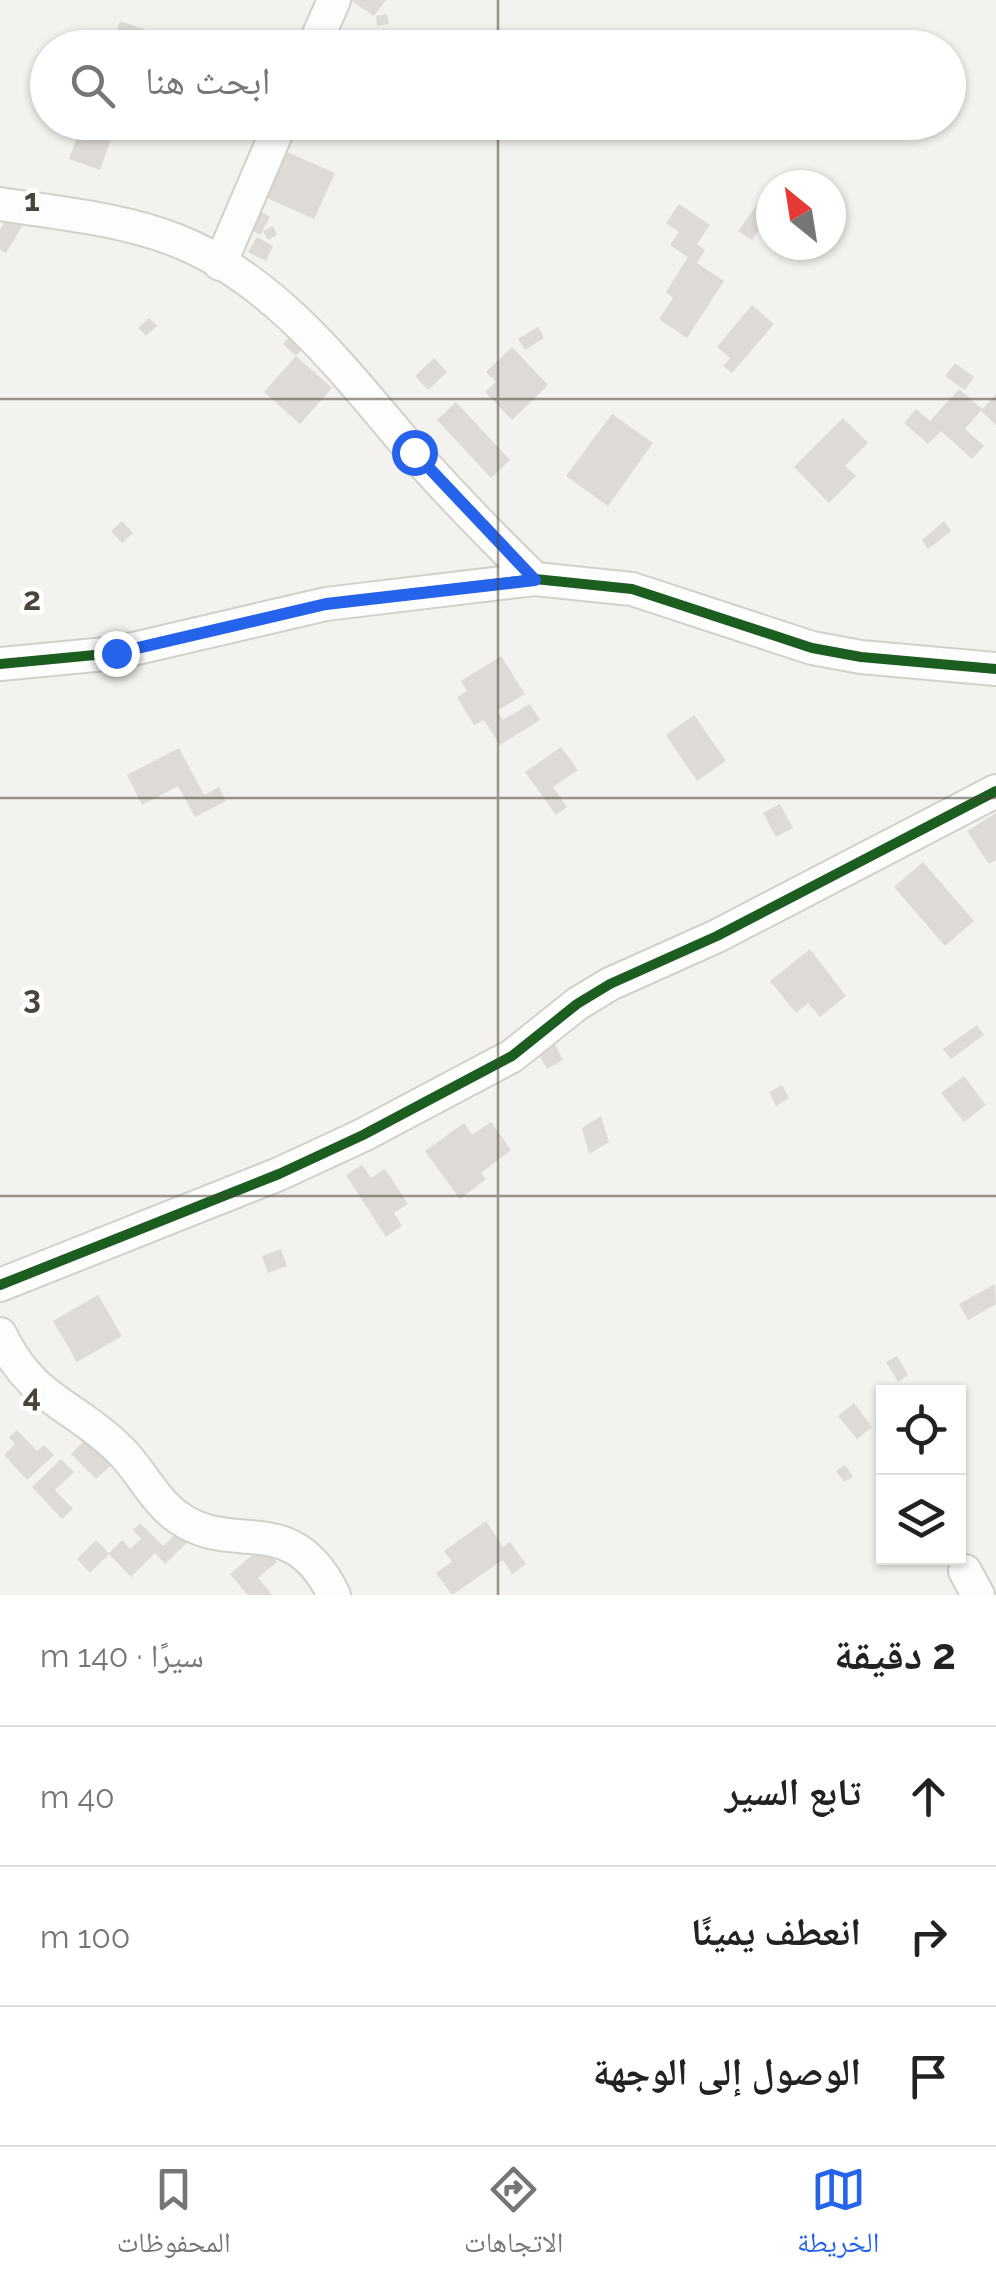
<!DOCTYPE html>
<html lang="ar">
<meta charset="utf-8">
<style>
:root{--surface:#fff;--page:#f2f2f2;--text:#222;--muted:#767676;--line:#e0e0e0;--accent:#2563eb}
body{margin:0;font-family:Raleway,"Noto Naskh Arabic",sans-serif;background:var(--page);color:var(--text);direction:rtl}
.controls{position:absolute;right:30px;bottom:30px;display:grid;overflow:hidden;border-radius:0px;box-shadow:0 2px 8px #0004}
.controls button{width:90px;height:90px;display:grid;place-items:center;padding:0;border:0;border-bottom:2px solid var(--line);background:var(--surface);color:var(--text);font:50px sans-serif}
.compass{position:absolute;left:756px;top:170px;width:90px;height:90px;border-radius:50%;background:var(--surface);box-shadow:0 2px 8px #0004;rotate:330deg}
.stop{position:absolute;width:30px;height:30px;margin:-22px;border:8px solid #2563eb;border-radius:50%;background:#fff}
.stop.end{background:#2563eb;border-color:#fff;box-shadow:0 2px 10px #0008}
.list{margin:0;padding:0;list-style:none}
h2{display:flex;justify-content:space-between;align-items:center;height:130px;margin:0;padding:0 40px;font-size:42px}
h2 small{font-size:32px;font-weight:400;color:var(--muted)}
.list li{display:grid;grid-template-columns:65px 1fr auto;gap:30px;align-items:center;box-sizing:border-box;height:140px;padding:0 40px;border-top:2px solid var(--line)}
.list b{display:block;font-size:38px;white-space:nowrap}
.list em{font-size:32px;font-style:normal;color:var(--muted)}
.icon{flex:none;width:55px;height:55px;fill:none;stroke:currentColor;stroke-width:2;stroke-linecap:round;stroke-linejoin:round}
.map{position:relative;flex:none;width:996px;height:1595px;overflow:hidden;direction:ltr}
.search{position:absolute;background:var(--surface);box-shadow:0 2px 8px #0004;left:30px;right:30px;top:30px;height:110px;display:flex;align-items:center;gap:25px;box-sizing:border-box;padding:0 35px;border-radius:55px;color:var(--muted);font-size:38px}
.sheet{height:550px;background:var(--surface)}
nav{display:flex;justify-content:space-around;align-items:center;box-sizing:border-box;height:140px;border-top:2px solid var(--line);background:var(--surface);font-size:28px;color:var(--muted)}
nav a{display:grid;justify-items:center;gap:5px}
nav .on{color:var(--accent)}
.map>svg:first-child{display:block}
.building{fill:#dedbd6}
.lines{fill:none;stroke-linecap:round;stroke-linejoin:round}
.minor-casing{stroke:#d2d0cb;stroke-width:36}
.minor{stroke:#fdfdfc;stroke-width:32}
.cycleway-casing{stroke:#fff;stroke-width:16}
.cycleway{stroke:#1b5e20;stroke-width:10}
.route{stroke:#2563eb;stroke-width:12}
.grid{fill:none;stroke:#4b4439;stroke-width:2.5;stroke-opacity:0.55}
.grid-label{font-size:32px;text-anchor:middle;font-weight:bold;fill:#4b4439;stroke:#fff;stroke-width:9;stroke-linejoin:round;paint-order:stroke}
</style>
<div class="map">
<svg width="996" height="1595" viewBox="0 0 996 1595">
<rect width="100%" height="100%" fill="#f4f2ee"/>
<path class="building" d="M 350,0 L 386,0 L 374,16 Z
M 387,14 L 389,24 L 377,26 L 376,16 Z
M 120,21 L 170,38 L 167,48 L 111,48 Z
M 82,123 L 113,133 L 100,170 L 69,159 Z
M 287,152 L 335,173 L 314,219 L 267,198 Z
M 803,170 L 824,185 L 792,185 Z
M 679,204 L 710,225 L 697,244 L 705,250 L 697,263 L 724,281 L 687,338 L 659,319 L 673,298 L 666,292 L 688,257 L 670,245 L 679,232 L 666,223 Z
M 757,205 L 771,215 L 771,239 L 759,230 L 752,240 L 738,231 Z
M 12,209 L 27,218 L 6,253 L 0,249 L 0,230 Z
M 257,209 L 270,217 L 260,235 L 246,226 Z
M 273,226 L 277,235 L 268,240 L 263,231 Z
M 257,237 L 273,246 L 266,261 L 248,252 Z
M 779,245 L 801,245 L 793,255 Z
M 752,305 L 774,324 L 732,373 L 723,366 L 730,358 L 717,347 Z
M 149,318 L 157,326 L 146,336 L 138,328 Z
M 302,323 L 315,335 L 296,356 L 283,344 Z
M 538,327 L 544,338 L 525,350 L 518,339 Z
M 512,347 L 548,385 L 512,420 L 485,392 L 496,382 L 486,372 Z
M 296,356 L 332,388 L 300,424 L 264,392 Z
M 434,358 L 447,372 L 428,390 L 415,376 Z
M 955,363 L 974,377 L 965,390 L 945,376 Z
M 959,389 L 982,409 L 965,429 L 984,446 L 972,459 L 941,431 L 928,444 L 904,423 L 916,409 L 930,421 Z
M 996,394 L 996,425 L 981,411 Z
M 456,402 L 510,460 L 491,478 L 437,420 Z
M 612,414 L 653,443 L 608,506 L 566,476 Z
M 843,418 L 868,443 L 845,466 L 856,476 L 829,503 L 794,467 Z
M 122,521 L 133,533 L 122,543 L 111,531 Z
M 944,521 L 951,531 L 928,549 L 922,540 Z
M 501,656 L 525,694 L 497,711 L 503,720 L 530,704 L 540,720 L 500,745 L 484,720 L 474,725 L 457,697 L 467,691 L 461,681 Z
M 694,715 L 726,761 L 697,781 L 666,735 Z
M 561,747 L 578,770 L 553,787 L 567,807 L 556,815 L 525,772 Z
M 179,748 L 204,795 L 219,787 L 226,801 L 195,817 L 178,786 L 142,805 L 127,775 Z
M 780,804 L 793,828 L 776,837 L 763,813 Z
M 996,813 L 996,860 L 989,864 L 967,831 Z
M 923,862 L 974,921 L 945,946 L 894,887 Z
M 810,949 L 846,996 L 820,1017 L 808,1003 L 796,1013 L 770,981 Z
M 977,1025 L 984,1035 L 951,1059 L 943,1049 Z
M 551,1037 L 563,1060 L 547,1069 L 534,1047 Z
M 964,1076 L 986,1105 L 964,1122 L 941,1093 Z
M 782,1085 L 789,1098 L 776,1106 L 769,1092 Z
M 601,1116 L 609,1142 L 589,1154 L 582,1128 Z
M 491,1122 L 511,1150 L 481,1173 L 486,1179 L 460,1199 L 425,1151 L 464,1123 L 472,1135 Z
M 362,1165 L 371,1178 L 385,1169 L 408,1204 L 394,1213 L 402,1226 L 386,1237 L 346,1175 Z
M 281,1249 L 287,1266 L 268,1273 L 262,1256 Z
M 995,1284 L 996,1304 L 968,1320 L 959,1304 Z
M 98,1295 L 122,1336 L 77,1362 L 53,1321 Z
M 897,1356 L 908,1375 L 898,1382 L 886,1362 Z
M 854,1403 L 872,1427 L 857,1439 L 838,1416 Z
M 99,1426 L 124,1477 L 111,1465 L 96,1479 L 71,1454 Z
M 17,1430 L 37,1451 L 44,1445 L 54,1455 L 27,1480 L 4,1455 L 15,1444 L 9,1437 Z
M 61,1459 L 74,1472 L 55,1490 L 73,1509 L 62,1519 L 32,1487 Z
M 845,1465 L 853,1477 L 844,1482 L 836,1471 Z
M 486,1521 L 503,1547 L 510,1542 L 526,1564 L 512,1574 L 503,1560 L 452,1595 L 436,1573 L 452,1562 L 444,1551 Z
M 140,1523 L 163,1546 L 186,1524 L 196,1534 L 165,1564 L 155,1553 L 131,1577 L 109,1554 L 90,1573 L 77,1559 L 96,1540 L 109,1553 L 122,1540 L 130,1549 L 141,1539 L 133,1530 Z
M 263,1546 L 277,1562 L 258,1578 L 272,1595 L 248,1595 L 230,1574 Z"/>
<g class="lines">
<g class="minor-casing">
<path id="minor" d="M 313,48 L 334,0
M 0,204 C 59,213 123,219 178,241 C 279,282 346,374 414,453 C 453,497 493,538 535,579
M 220,264 L 281,122
M 0,664 L 116,653 L 326,604 L 535,579 L 632,589 L 812,648 L 861,657 L 996,669
M 0,1285 L 279,1174 L 363,1135 L 512,1056 L 577,1004 L 610,984 L 717,936 L 996,791
M 0,1334 C 32,1401 72,1403 119,1449 C 141,1470 153,1500 179,1518 C 235,1557 291,1507 334,1595
M 965,1571 L 978,1595"/>
</g>
<use href="#minor" class="minor"/>
<g class="cycleway-casing">
<path id="cycleway" d="M 0,664 L 116,653 L 326,604 L 535,579 L 632,589 L 812,648 L 861,657 L 996,669
M 0,1285 L 279,1174 L 363,1135 L 512,1056 L 577,1004 L 610,984 L 717,936 L 996,791"/>
</g>
<use href="#cycleway" class="cycleway"/>
</g>
<g class="lines">
<path class="route" d="M 116,653 L 326,604 L 535,580 L 414,452"/>
</g>
<path class="grid" d="M 498,0 L 498,48M 498,122 L 498,1595M 0,399 L 996,399M 0,798 L 996,798M 0,1196 L 996,1196"/>
<g class="grid-label">
<text x="32" y="211">1</text>
<text x="32" y="610">2</text>
<text x="32" y="1008">3</text>
<text x="32" y="1407">4</text>
</g>
</svg>
<div class="controls">
<button><svg class="icon" aria-label="locate" viewBox="0 0 24 24"><circle cx="12" cy="12" r="6"/><path d="M12 2v4M12 18v4M2 12h4M18 12h4"/></svg></button>
<button><svg class="icon" aria-label="layers" viewBox="0 0 24 24"><path d="M12 4l9 5-9 5-9-5zM3 14l9 5 9-5"/></svg></button>
</div>
<svg class="compass" viewBox="-18 -18 36 36"><path d="M0-13l5 13h-10z" fill="#e53935"/><path d="M0 13l5-13h-10z" fill="#767676"/></svg>
<div class="stop" style="left:414px;top:452px"></div>
<div class="stop end" style="left:116px;top:653px"></div>
<div class="search"><svg class="icon" aria-label="search" viewBox="0 0 24 24"><circle cx="10" cy="10" r="6"/><path d="M15 15l6 6"/></svg>ابحث هنا</div>
</div>
<section class="sheet">
<h2>2 دقيقة<small>سيرًا · 140 m</small></h2>
<ul class="list">
<li><svg class="icon" aria-label="ahead" viewBox="0 0 24 24"><path d="M12 20V5M6 11l6-6 6 6"/></svg><div><b>تابع السير</b></div><em>40 m</em></li>
<li><svg class="icon" aria-label="right" viewBox="0 0 24 24"><path d="M7 20v-9h11M14 6l5 5-5 5"/></svg><div><b>انعطف يمينًا</b></div><em>100 m</em></li>
<li><svg class="icon" aria-label="arrive" viewBox="0 0 24 24"><path d="M6 21V4h12l-3 4 3 4H6"/></svg><div><b>الوصول إلى الوجهة</b></div></li>
</ul>
</section>
<nav>
<a class="on"><svg class="icon" aria-label="map" viewBox="0 0 24 24"><path d="M3 6l6-2 6 2 6-2v14l-6 2-6-2-6 2zM9 4v14M15 6v14"/></svg>الخريطة</a>
<a><svg class="icon" aria-label="directions" viewBox="0 0 24 24"><path d="M12 3l9 9-9 9-9-9zM9 14v-3h6M13 9l2 2-2 2"/></svg>الاتجاهات</a>
<a><svg class="icon" aria-label="saved" viewBox="0 0 24 24"><path d="M7 4h10v16l-5-4-5 4z"/></svg>المحفوظات</a>
</nav>
